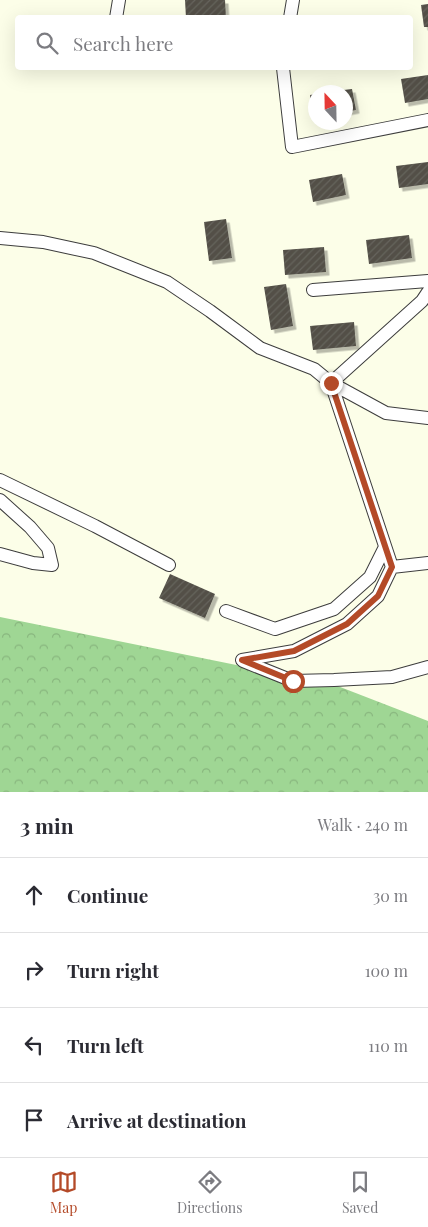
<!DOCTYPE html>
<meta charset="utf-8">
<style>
:root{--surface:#fff;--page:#f7f7f7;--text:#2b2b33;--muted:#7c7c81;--line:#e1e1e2;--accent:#b44a28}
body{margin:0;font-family:"Playfair Display",serif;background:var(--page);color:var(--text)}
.compass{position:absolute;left:308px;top:85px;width:45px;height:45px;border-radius:50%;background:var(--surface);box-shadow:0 5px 20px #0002;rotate:338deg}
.stop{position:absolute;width:15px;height:15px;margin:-11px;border:4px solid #b44a28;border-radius:50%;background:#fff}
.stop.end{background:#b44a28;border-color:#fff;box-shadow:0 1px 5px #0008}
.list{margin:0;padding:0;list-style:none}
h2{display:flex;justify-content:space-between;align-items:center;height:65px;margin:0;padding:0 20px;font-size:21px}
h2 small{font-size:16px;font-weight:400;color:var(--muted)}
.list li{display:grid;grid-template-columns:32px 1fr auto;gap:15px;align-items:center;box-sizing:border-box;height:75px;padding:0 20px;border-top:1px solid var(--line)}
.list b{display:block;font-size:19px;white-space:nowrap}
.list em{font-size:16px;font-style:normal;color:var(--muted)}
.icon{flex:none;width:28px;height:28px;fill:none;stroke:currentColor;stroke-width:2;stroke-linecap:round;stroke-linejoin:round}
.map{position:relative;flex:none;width:428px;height:792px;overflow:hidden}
.search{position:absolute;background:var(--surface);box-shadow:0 5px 20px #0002;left:15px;right:15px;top:15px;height:55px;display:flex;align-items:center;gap:12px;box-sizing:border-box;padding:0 18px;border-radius:5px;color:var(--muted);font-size:19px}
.sheet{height:365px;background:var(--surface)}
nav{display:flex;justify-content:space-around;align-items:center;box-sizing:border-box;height:70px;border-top:1px solid var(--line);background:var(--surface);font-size:14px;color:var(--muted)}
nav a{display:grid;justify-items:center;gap:2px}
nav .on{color:var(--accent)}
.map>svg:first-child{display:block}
.forest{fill:url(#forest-crowns)}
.building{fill:url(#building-hatch);filter:url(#shadow)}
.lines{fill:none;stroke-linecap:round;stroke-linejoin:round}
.minor-casing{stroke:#3d3d3d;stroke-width:14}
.minor{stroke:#fff;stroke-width:12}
.route{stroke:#b44a28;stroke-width:6}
</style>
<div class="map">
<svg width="428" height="792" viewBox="0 0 428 792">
<defs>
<pattern id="forest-crowns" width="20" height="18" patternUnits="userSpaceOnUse" patternTransform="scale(1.25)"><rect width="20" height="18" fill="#9fd694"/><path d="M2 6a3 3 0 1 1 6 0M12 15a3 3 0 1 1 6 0" fill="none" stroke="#88b67e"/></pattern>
<pattern id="building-hatch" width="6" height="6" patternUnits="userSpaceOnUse" patternTransform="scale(1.25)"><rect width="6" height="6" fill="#524f47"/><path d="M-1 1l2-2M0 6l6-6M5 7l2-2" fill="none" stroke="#66645d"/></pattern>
<filter id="shadow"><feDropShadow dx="3.5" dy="3.5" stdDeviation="0" flood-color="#0004"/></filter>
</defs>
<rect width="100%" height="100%" fill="#fcfee8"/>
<path class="forest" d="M 0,617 L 335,685 L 428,721 L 428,792 L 0,792 Z"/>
<path class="building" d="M 185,0 L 225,0 L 226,18 L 186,18 Z
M 428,4 L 428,27 L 424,27 L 421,5 Z
M 428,75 L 428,99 L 405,103 L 401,79 Z
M 352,89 L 356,110 L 346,112 L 346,92 L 335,92 L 335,91 Z
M 316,94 L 316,116 L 313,117 L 310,95 Z
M 428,162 L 428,184 L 399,188 L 396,166 Z
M 342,174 L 346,195 L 313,202 L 309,180 Z
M 226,219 L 232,258 L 209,261 L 204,222 Z
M 409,235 L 412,258 L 369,264 L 366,240 Z
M 324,247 L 326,272 L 285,275 L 283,250 Z
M 286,284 L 293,326 L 271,330 L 264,287 Z
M 354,322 L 356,346 L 313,350 L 310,326 Z
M 170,574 L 215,594 L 205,618 L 159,598 Z"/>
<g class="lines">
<g class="minor-casing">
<path id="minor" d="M 116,18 L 119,0
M 290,18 L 293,0
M 283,68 L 292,147 L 428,120
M 0,238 L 43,242 L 94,253 L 167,282 L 210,311 L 260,348 L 314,369 L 331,383 L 392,567 L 378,596 L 347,624 L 294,651 L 242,660
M 313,290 L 428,281
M 428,292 L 422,301 L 331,383 L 386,413 L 428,418
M 0,480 L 95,526 L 169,565
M 0,500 L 30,527 L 48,548 L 52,565 L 33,563 L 0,554
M 392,567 L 428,563
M 226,611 L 275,629 L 334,609 L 370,577 L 385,547
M 243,661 L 293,681 L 334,680 L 392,677 L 428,667"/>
</g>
<use href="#minor" class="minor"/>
</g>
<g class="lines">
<path class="route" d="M 293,681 L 242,660 L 294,651 L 347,624 L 378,596 L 392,567 L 331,383"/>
</g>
</svg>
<svg class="compass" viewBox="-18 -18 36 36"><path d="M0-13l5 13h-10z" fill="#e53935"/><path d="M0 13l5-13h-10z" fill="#7c7c81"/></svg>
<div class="stop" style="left:293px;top:681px"></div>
<div class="stop end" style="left:331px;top:383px"></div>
<div class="search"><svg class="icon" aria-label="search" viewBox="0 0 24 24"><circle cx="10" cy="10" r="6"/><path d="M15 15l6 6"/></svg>Search here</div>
</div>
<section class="sheet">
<h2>3 min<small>Walk · 240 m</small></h2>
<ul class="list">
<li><svg class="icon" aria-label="ahead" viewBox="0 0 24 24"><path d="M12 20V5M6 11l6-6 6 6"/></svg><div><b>Continue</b></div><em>30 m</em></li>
<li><svg class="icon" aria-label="right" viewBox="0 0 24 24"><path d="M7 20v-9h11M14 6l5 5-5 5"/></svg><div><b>Turn right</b></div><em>100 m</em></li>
<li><svg class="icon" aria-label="left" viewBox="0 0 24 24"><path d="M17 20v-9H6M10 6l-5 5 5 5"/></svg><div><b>Turn left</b></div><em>110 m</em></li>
<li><svg class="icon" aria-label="arrive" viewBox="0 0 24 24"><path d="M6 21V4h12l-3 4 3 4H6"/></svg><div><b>Arrive at destination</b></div></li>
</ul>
</section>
<nav>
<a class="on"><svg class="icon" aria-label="map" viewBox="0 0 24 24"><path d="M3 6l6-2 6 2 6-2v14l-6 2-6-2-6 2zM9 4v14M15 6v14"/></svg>Map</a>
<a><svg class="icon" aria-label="directions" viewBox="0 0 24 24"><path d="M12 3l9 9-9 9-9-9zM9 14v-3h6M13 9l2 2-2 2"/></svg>Directions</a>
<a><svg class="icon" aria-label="saved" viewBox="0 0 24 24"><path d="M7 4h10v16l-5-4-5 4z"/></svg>Saved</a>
</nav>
